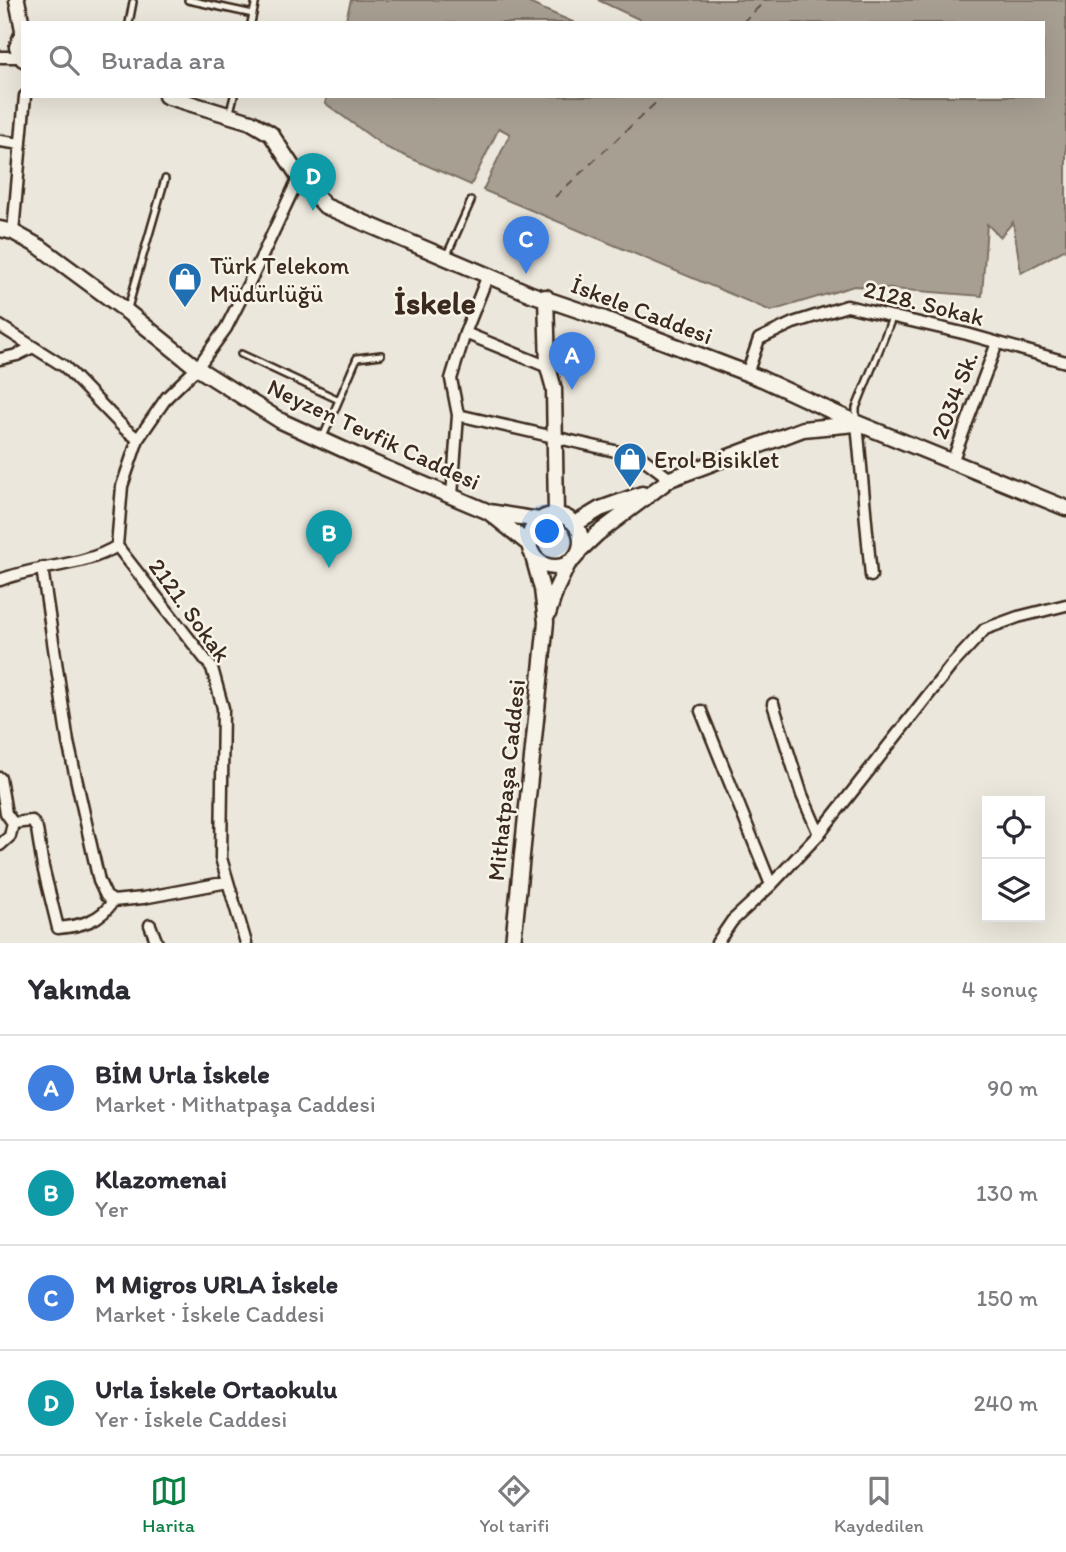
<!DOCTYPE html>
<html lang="tr">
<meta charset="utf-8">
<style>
:root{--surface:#fff;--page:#f2f2f3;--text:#2b2b33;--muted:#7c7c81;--line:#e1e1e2;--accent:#0b8043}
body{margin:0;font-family:Itim,sans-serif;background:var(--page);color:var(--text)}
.controls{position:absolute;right:21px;bottom:21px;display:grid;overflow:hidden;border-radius:0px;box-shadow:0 7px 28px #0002}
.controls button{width:63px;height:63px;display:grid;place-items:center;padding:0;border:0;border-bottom:2px solid var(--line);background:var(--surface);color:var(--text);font:35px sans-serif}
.you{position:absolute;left:548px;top:532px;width:24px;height:24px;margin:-18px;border:5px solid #fff;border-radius:50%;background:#1a73e8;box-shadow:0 0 0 10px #1a73e833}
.badge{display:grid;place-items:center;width:46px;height:46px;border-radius:50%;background:var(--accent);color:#fff;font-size:23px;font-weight:700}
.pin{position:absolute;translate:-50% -58px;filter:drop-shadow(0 2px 4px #0008)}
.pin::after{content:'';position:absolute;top:37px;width:24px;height:21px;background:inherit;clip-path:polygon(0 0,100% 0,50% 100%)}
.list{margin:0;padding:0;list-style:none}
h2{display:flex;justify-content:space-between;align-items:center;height:91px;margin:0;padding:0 28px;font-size:30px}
h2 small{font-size:23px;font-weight:400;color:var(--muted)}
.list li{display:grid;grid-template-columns:46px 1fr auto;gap:21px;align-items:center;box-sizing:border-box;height:105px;padding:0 28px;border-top:2px solid var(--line)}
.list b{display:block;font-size:26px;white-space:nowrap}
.list p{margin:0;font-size:23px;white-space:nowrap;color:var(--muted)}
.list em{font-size:23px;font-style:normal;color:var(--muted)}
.icon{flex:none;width:38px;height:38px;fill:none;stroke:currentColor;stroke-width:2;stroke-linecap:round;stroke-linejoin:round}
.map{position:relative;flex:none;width:1066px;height:943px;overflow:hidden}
.search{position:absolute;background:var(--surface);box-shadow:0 7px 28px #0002;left:21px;right:21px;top:21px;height:77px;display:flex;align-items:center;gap:18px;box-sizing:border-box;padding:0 24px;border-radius:0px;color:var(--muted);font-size:26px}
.sheet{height:511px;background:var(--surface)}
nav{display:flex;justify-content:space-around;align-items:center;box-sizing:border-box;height:98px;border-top:2px solid var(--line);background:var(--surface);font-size:19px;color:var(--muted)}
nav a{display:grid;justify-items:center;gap:4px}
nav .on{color:var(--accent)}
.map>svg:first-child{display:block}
.water{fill:#a89f93;stroke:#7c7064;stroke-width:2}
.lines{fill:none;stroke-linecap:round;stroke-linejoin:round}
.ferry{stroke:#615347;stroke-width:2;stroke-dasharray:9 7;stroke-linecap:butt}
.lane-casing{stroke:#3b2a1e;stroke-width:10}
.street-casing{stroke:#3b2a1e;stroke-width:15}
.secondary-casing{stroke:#3b2a1e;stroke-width:19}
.lane{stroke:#f7f3e8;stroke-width:5}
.street{stroke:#f7f3e8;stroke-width:10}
.secondary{stroke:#f7f3e8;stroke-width:14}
.labels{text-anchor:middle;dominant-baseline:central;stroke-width:5;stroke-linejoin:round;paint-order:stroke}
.poi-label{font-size:24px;fill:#3b2a1e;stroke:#f7f3e8;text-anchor:start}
.street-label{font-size:24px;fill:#3b2a1e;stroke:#f7f3e8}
.district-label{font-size:32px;font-weight:bold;fill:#3b2a1e;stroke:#f7f3e8}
</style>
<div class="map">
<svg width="1066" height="943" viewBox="0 0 1066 943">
<rect width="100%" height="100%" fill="#ece7dc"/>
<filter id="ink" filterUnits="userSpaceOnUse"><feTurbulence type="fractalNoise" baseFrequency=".0143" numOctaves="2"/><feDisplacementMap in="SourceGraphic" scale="14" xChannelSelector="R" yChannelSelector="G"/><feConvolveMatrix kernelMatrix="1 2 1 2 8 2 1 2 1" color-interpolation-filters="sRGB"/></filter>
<g filter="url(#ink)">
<path class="water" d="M 351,0 L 522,0 L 575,23 L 345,23 Z
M 598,0 L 1066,0 L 1066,249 L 1021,273 L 1013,222 L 1000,237 L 987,224 L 982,296 L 854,286 L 771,311 L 483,190 L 510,134 L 499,128 L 471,185 L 385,147 L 325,103 L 327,96 L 1043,96 L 1043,23 L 647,23 Z"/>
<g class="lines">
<path class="ferry" d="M 742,23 L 766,0
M 555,197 L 663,96"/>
<g class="lane-casing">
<path id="lane" d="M 188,0 L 253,14
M 129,23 L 133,2
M 251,23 L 256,0
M 230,112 L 234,96
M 446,257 L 471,201
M 128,308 L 165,179
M 241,354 L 339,400
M 856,420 L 856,408 L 892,318
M 323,437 L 357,358 L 381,355"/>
</g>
<g class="street-casing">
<path id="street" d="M 0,57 L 20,57
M 0,141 L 21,144
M 13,232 L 25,96
M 0,326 L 65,367 L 125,429 L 138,439
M 465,333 L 548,367
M 0,359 L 17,355 L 33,347
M 747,374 L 759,339 L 793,323 L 847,306 L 967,334 L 1066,362
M 458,415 L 641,457 L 670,479
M 857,423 L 871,576
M 952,462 L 997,343
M 452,496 L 458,415 L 451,379 L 465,333 L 488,275
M 42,568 L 68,742 L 99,881 L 106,896 L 113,901 L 143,898 L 228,882
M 0,580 C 37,565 84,567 117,546
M 773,704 L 802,795 L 819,834
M 701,711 L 771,885
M 0,778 L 6,813 L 13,823 L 10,836 L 0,845
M 13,823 L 32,821 L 37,829 L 43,867 L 58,928 C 80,926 101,921 113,901
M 150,925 L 157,943
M 246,943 L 221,858 L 223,708 L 212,668 L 117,546 L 122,486 L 138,439 L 167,397 L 197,368 L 226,328 L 255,271 L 299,177
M 717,943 L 732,921 L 771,885 L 819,834 L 951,666 L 985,629 L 1018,617 L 1066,605"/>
</g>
<g class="secondary-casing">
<path id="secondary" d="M 17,0 L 23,30
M 23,32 L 17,47 L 23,59
M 166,96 L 251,122 L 271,134 L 299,177 L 325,206 L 531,294 L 602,318 L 762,379 L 857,423 L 1066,508
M 0,229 L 13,232 L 40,247 L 120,306 L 197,368 L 281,421 L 373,463 L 489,512 L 539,520
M 546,297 L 548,367 L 554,389 L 556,515
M 490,513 L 530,545
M529 541a26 26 0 1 1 52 0a26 26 0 1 1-52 0Z
M 575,524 L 600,509 L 642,494
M 579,551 L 597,534 L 670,479 L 803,429 L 855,424
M 548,614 L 556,589 L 569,562
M 513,943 L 546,622 L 542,589 L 532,553"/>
</g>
<use href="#lane" class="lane"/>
<use href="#street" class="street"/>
<use href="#secondary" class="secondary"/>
</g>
</g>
<defs>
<g id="shop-pin" transform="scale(1.75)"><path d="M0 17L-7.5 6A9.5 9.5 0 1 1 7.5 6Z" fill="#1f6fb2" stroke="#f7f3e8"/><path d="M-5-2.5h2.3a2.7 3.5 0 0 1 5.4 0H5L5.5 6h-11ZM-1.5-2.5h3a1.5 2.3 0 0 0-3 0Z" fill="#fff"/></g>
</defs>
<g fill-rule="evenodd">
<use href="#shop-pin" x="185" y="279"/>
<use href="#shop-pin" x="630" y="459"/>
</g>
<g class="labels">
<g class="poi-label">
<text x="210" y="265">Türk Telekom<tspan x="210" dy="28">Müdürlüğü</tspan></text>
<text x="654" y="459">Erol Bisiklet</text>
</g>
<g class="street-label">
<text transform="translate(924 303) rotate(14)">2128. Sokak</text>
<text transform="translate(642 310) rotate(21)">İskele Caddesi</text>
<text transform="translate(954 395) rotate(-69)">2034 Sk.</text>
<text transform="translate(374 434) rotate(25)">Neyzen Tevfik Caddesi</text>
<text transform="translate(190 610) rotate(54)">2121. Sokak</text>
<text transform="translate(506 780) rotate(-84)">Mithatpaşa Caddesi</text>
</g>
<g class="district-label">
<text x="435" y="303">İskele</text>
</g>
</g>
</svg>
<div class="controls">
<button><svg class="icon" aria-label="locate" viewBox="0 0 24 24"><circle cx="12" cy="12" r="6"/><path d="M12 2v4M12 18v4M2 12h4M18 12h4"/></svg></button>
<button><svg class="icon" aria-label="layers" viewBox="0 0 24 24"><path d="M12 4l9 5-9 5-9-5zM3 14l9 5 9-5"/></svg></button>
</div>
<div class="you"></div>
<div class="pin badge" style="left:572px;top:390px;background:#3f7fe0">A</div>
<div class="pin badge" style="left:329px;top:568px;background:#0f9aa8">B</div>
<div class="pin badge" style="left:526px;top:274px;background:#3f7fe0">C</div>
<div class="pin badge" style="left:313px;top:211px;background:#0f9aa8">D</div>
<div class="search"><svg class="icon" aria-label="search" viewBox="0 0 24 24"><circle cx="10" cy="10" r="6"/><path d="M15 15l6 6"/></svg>Burada ara</div>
</div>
<section class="sheet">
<h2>Yakında<small>4 sonuç</small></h2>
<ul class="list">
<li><span class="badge" style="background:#3f7fe0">A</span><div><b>BİM Urla İskele</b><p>Market · Mithatpaşa Caddesi</p></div><em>90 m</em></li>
<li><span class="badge" style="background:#0f9aa8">B</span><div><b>Klazomenai</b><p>Yer</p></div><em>130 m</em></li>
<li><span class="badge" style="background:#3f7fe0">C</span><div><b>M Migros URLA İskele</b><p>Market · İskele Caddesi</p></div><em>150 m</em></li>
<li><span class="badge" style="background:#0f9aa8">D</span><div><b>Urla İskele Ortaokulu</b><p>Yer · İskele Caddesi</p></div><em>240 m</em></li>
</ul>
</section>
<nav>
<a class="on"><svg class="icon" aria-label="map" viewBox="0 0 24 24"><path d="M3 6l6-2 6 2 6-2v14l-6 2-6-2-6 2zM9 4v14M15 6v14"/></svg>Harita</a>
<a><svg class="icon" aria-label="directions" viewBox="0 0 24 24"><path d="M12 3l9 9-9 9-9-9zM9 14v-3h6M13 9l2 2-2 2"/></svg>Yol tarifi</a>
<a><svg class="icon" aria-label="saved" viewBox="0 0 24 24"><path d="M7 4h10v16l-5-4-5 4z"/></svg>Kaydedilen</a>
</nav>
